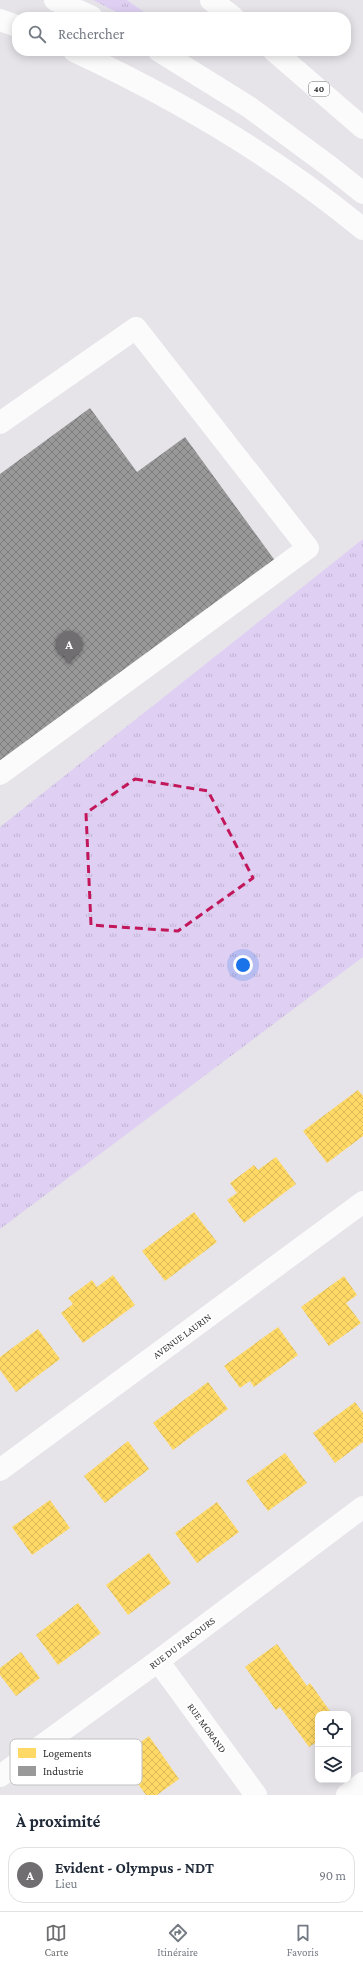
<!DOCTYPE html>
<html lang="fr">
<meta charset="utf-8">
<style>
:root{--surface:#fff;--page:#f2f2f3;--text:#1f2937;--muted:#747a83;--line:#e0e1e3;--accent:#706e71}
body{margin:0;font-family:"Crimson Pro",serif;background:var(--page);color:var(--text)}
.controls{position:absolute;right:12px;bottom:12px;display:grid;overflow:hidden;border-radius:8px;box-shadow:0 2px 10px #0003}
.controls button{width:36px;height:36px;display:grid;place-items:center;padding:0;border:0;border-bottom:1px solid var(--line);background:var(--surface);color:var(--text);font:20px sans-serif}
.you{position:absolute;left:243px;top:965px;width:14px;height:14px;margin:-10px;border:3px solid #fff;border-radius:50%;background:#1a73e8;box-shadow:0 0 0 6px #1a73e833}
.badge{display:grid;place-items:center;width:26px;height:26px;border-radius:50%;background:var(--accent);color:#fff;font-size:13px;font-weight:700}
.pin{position:absolute;translate:-50% -33px;filter:drop-shadow(0 1px 2px #0008)}
.pin::after{content:'';position:absolute;top:21px;width:14px;height:12px;background:inherit;clip-path:polygon(0 0,100% 0,50% 100%)}
.list{margin:0;padding:0;list-style:none}
h2{display:flex;justify-content:space-between;align-items:center;height:52px;margin:0;padding:0 16px;font-size:17px}
h2 small{font-size:13px;font-weight:400;color:var(--muted)}
.list li{display:grid;grid-template-columns:26px 1fr auto;gap:12px;align-items:center;box-sizing:border-box;height:56px;margin:0 8px 8px;padding:0 8px;border:1px solid var(--line);border-radius:16px}
.list b{display:block;font-size:15px;white-space:nowrap}
.list p{margin:0;font-size:13px;white-space:nowrap;color:var(--muted)}
.list em{font-size:13px;font-style:normal;color:var(--muted)}
.icon{flex:none;width:22px;height:22px;fill:none;stroke:currentColor;stroke-width:2;stroke-linecap:round;stroke-linejoin:round}
.map{position:relative;flex:none;width:363px;height:1795px;overflow:hidden}
.search{position:absolute;background:var(--surface);box-shadow:0 2px 10px #0003;left:12px;right:12px;top:12px;height:44px;display:flex;align-items:center;gap:10px;box-sizing:border-box;padding:0 14px;border-radius:16px;color:var(--muted);font-size:15px}
.sheet{height:116px;background:var(--surface)}
nav{display:flex;justify-content:space-around;align-items:center;box-sizing:border-box;height:56px;border-top:1px solid var(--line);background:var(--surface);font-size:11px;color:var(--muted)}
nav a{display:grid;justify-items:center;gap:2px}
nav .on{color:var(--accent)}
.map>svg:first-child{display:block}
.grass{fill:url(#grass-tufts)}
.homes{fill:url(#homes-cross-hatch)}
.industry{fill:url(#industry-cross-hatch)}
.lines{fill:none;stroke-linecap:round;stroke-linejoin:round}
.minor{stroke:#fbfbfc;stroke-width:22}
.highway{stroke:#fbfbfc;stroke-width:22}
.marked{fill:none;stroke:#c2185b;stroke-width:3;stroke-dasharray:8 5;stroke-linejoin:round}
.labels{text-anchor:middle;dominant-baseline:central;stroke-width:4;stroke-linejoin:round;paint-order:stroke}
.shield{fill:#fff;stroke:#6e6d6f;stroke-width:1}
.shield-label{font-size:9px;font-weight:bold;fill:#302f31}
.street-label{font-size:10px;fill:#302f31;stroke:#fff}
.key{fill:#fff;stroke:#c1c1c1;stroke-width:1}
.key-label{font-size:11px;fill:#302f31}
</style>
<div class="map">
<svg width="363" height="1795" viewBox="0 0 363 1795">
<defs>
<pattern id="grass-tufts" width="24" height="20" patternUnits="userSpaceOnUse"><rect width="24" height="20" fill="#dfd0f3"/><path d="M3 7l-1-3M5 7V3M7 7l1-3M15 17l-1-3M17 17v-4M19 17l1-3" fill="none" stroke="#c0b3d1"/></pattern>
<pattern id="homes-cross-hatch" width="8" height="8" patternUnits="userSpaceOnUse"><rect width="8" height="8" fill="#ffd966"/><path d="M0 0l8 8M0 8l8-8" fill="none" stroke="#dbbb59"/></pattern>
<pattern id="industry-cross-hatch" width="8" height="8" patternUnits="userSpaceOnUse"><rect width="8" height="8" fill="#999"/><path d="M0 0l8 8M0 8l8-8" fill="none" stroke="#7d7d7d"/></pattern>
</defs>
<rect width="100%" height="100%" fill="#e6e4e9"/>
<path class="grass" d="M 93,0 L 127,0 L 151,17 L 126,17 Z
M 363,539 L 363,957 L 0,1229 L 0,827 Z"/>
<path class="homes" d="M 358,1090 L 363,1096 L 363,1136 L 327,1163 L 303,1131 Z
M 276,1157 L 296,1184 L 244,1223 L 227,1200 L 237,1193 L 230,1183 L 254,1165 L 258,1170 Z
M 194,1212 L 217,1242 L 165,1281 L 142,1251 Z
M 113,1275 L 135,1305 L 83,1343 L 61,1313 L 73,1304 L 68,1298 L 92,1280 L 97,1287 Z
M 344,1276 L 357,1295 L 346,1303 L 361,1323 L 329,1346 L 301,1307 Z
M 278,1327 L 298,1355 L 254,1387 L 250,1381 L 240,1388 L 224,1366 Z
M 38,1329 L 60,1359 L 16,1392 L 0,1370 L 0,1357 Z
M 208,1382 L 228,1409 L 173,1450 L 153,1423 Z
M 355,1402 L 363,1413 L 363,1442 L 335,1463 L 313,1433 Z
M 128,1441 L 149,1469 L 105,1503 L 84,1476 Z
M 285,1453 L 307,1483 L 268,1511 L 246,1481 Z
M 50,1500 L 70,1528 L 32,1555 L 12,1527 Z
M 217,1502 L 239,1532 L 197,1563 L 175,1533 Z
M 149,1553 L 171,1583 L 128,1615 L 106,1585 Z
M 78,1603 L 101,1633 L 58,1665 L 36,1635 Z
M 277,1644 L 307,1686 L 310,1683 L 332,1714 L 318,1714 L 318,1741 L 309,1747 L 280,1707 L 276,1710 L 245,1667 Z
M 21,1652 L 40,1678 L 16,1696 L 0,1675 L 0,1668 Z
M 149,1736 L 179,1779 L 157,1795 L 146,1795 L 119,1758 Z"/>
<path class="industry" d="M 90,408 L 137,472 L 185,437 L 276,562 L 0,765 L 0,474 Z"/>
<g class="lines">
<path class="minor" d="M 0,423 L 136,328 L 308,548 L 0,774
M 0,1470 L 363,1202
M 158,1661 L 256,1795
M 0,1776 L 158,1661 L 363,1507
M 347,1795 L 363,1783"/>
<path class="highway" d="M 55,0 L 92,17
M 211,0 L 233,17
M 0,20 L 17,26
M 74,51 C 177,99 276,157 363,229
M 159,51 L 249,107 L 329,166 L 363,193
M 274,51 L 363,128"/>
</g>
<path class="marked" d="M 135,779 L 208,791 L 253,878 L 178,931 L 91,925 L 86,813 Z"/>
<g class="labels">
<rect class="shield" x="309" y="82" width="20" height="14" rx="3"/>
<g class="shield-label">
<text x="319" y="89">40</text>
</g>
<g class="street-label">
<text transform="translate(182 1336) rotate(-36)">AVENUE LAURIN</text>
<text transform="translate(182 1643) rotate(-37)">RUE DU PARCOURS</text>
<text transform="translate(207 1728) rotate(54)">RUE MORAND</text>
</g>
</g>
<rect x="10" y="1739" width="132" height="46" rx="6" class="key"/>
<rect x="18" y="1748" width="18" height="10" fill="#ffd966"/>
<rect x="18" y="1766" width="18" height="10" fill="#999"/>
<g class="key-label">
<text x="43" y="1757">Logements</text>
<text x="43" y="1775">Industrie</text>
</g>
</svg>
<div class="controls">
<button><svg class="icon" aria-label="locate" viewBox="0 0 24 24"><circle cx="12" cy="12" r="6"/><path d="M12 2v4M12 18v4M2 12h4M18 12h4"/></svg></button>
<button><svg class="icon" aria-label="layers" viewBox="0 0 24 24"><path d="M12 4l9 5-9 5-9-5zM3 14l9 5 9-5"/></svg></button>
</div>
<div class="you"></div>
<div class="pin badge" style="left:69px;top:664px">A</div>
<div class="search"><svg class="icon" aria-label="search" viewBox="0 0 24 24"><circle cx="10" cy="10" r="6"/><path d="M15 15l6 6"/></svg>Rechercher</div>
</div>
<section class="sheet">
<h2>À proximité<small></small></h2>
<ul class="list">
<li><span class="badge">A</span><div><b>Evident - Olympus - NDT</b><p>Lieu</p></div><em>90 m</em></li>
</ul>
</section>
<nav>
<a class="on"><svg class="icon" aria-label="map" viewBox="0 0 24 24"><path d="M3 6l6-2 6 2 6-2v14l-6 2-6-2-6 2zM9 4v14M15 6v14"/></svg>Carte</a>
<a><svg class="icon" aria-label="directions" viewBox="0 0 24 24"><path d="M12 3l9 9-9 9-9-9zM9 14v-3h6M13 9l2 2-2 2"/></svg>Itinéraire</a>
<a><svg class="icon" aria-label="saved" viewBox="0 0 24 24"><path d="M7 4h10v16l-5-4-5 4z"/></svg>Favoris</a>
</nav>
